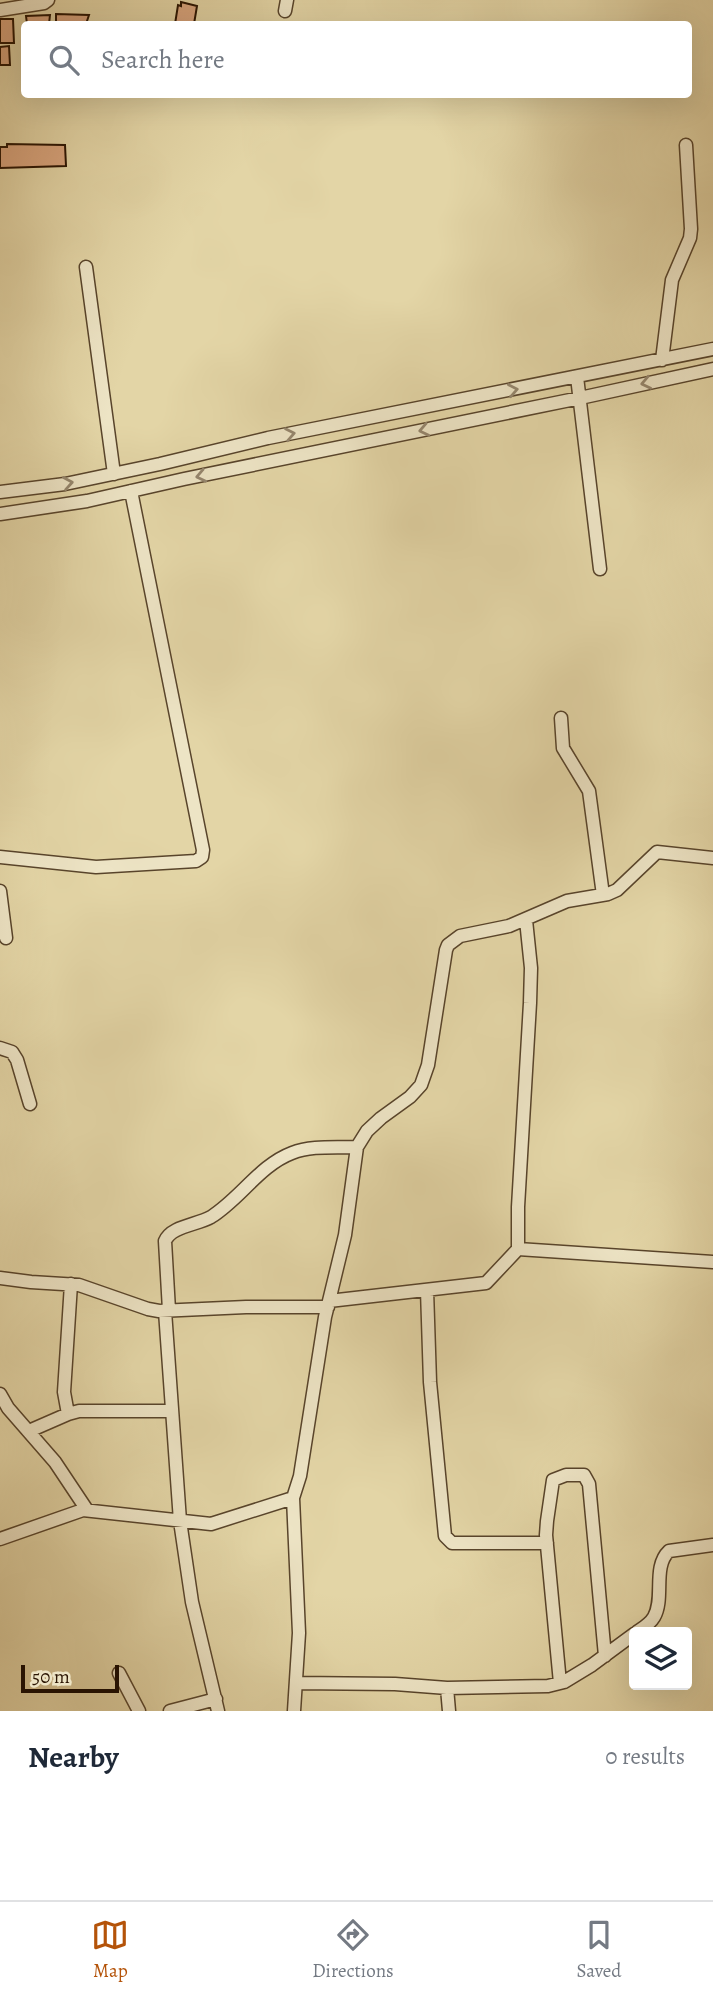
<!DOCTYPE html>
<style>
:root{--surface:#fff;--page:#f2f2f3;--text:#1f2937;--muted:#747a83;--line:#e0e1e3;--accent:#b45309}
body{margin:0;font-family:Alegreya,serif;background:var(--page);color:var(--text)}
.controls{position:absolute;right:21px;bottom:21px;display:grid;overflow:hidden;border-radius:7px;box-shadow:0 7px 28px #0002}
.controls button{width:63px;height:63px;display:grid;place-items:center;padding:0;border:0;border-bottom:2px solid var(--line);background:var(--surface);color:var(--text);font:35px sans-serif}
.scale{position:absolute;left:21px;bottom:18px;width:98px;box-sizing:border-box;padding-left:7px;border:4px solid #2a1402;border-top:0;font-size:19px;line-height:24px;white-space:nowrap;color:#2a1402;-webkit-text-stroke:5px #ede4c5;paint-order:stroke}
.list{margin:0;padding:0;list-style:none}
h2{display:flex;justify-content:space-between;align-items:center;height:91px;margin:0;padding:0 28px;font-size:30px}
h2 small{font-size:23px;font-weight:400;color:var(--muted)}
.icon{flex:none;width:38px;height:38px;fill:none;stroke:currentColor;stroke-width:2;stroke-linecap:round;stroke-linejoin:round}
.map{position:relative;flex:none;width:713px;height:1711px;overflow:hidden}
.search{position:absolute;background:var(--surface);box-shadow:0 7px 28px #0002;left:21px;right:21px;top:21px;height:77px;display:flex;align-items:center;gap:18px;box-sizing:border-box;padding:0 24px;border-radius:7px;color:var(--muted);font-size:26px}
.sheet{height:189px;background:var(--surface)}
nav{display:flex;justify-content:space-around;align-items:center;box-sizing:border-box;height:98px;border-top:2px solid var(--line);background:var(--surface);font-size:19px;color:var(--muted)}
nav a{display:grid;justify-items:center;gap:4px}
nav .on{color:var(--accent)}
.map>svg:first-child{display:block}
.building{fill:#d9a57e;stroke:#2a1402;stroke-width:2}
.lines{fill:none;stroke-linecap:round;stroke-linejoin:round}
.minor-casing{stroke:#58442b;stroke-width:15}
.minor{stroke:#ede4c5;stroke-width:12}
.oneway{stroke:#95866d}
</style>
<div class="map">
<svg width="713" height="1711" viewBox="0 0 713 1711">
<rect width="100%" height="100%" fill="#e3d5a6"/>
<filter id="stains"><feTurbulence type="fractalNoise" baseFrequency=".00286" numOctaves="4"/><feColorMatrix values="0 0 0 0 .2 0 0 0 0 .09 0 0 0 0 .02 0 0 0 .5 -.17"/></filter>
<radialGradient id="worn" r=".72"><stop offset=".6" stop-color="#630" stop-opacity="0"/><stop offset="1" stop-color="#630" stop-opacity=".3"/></radialGradient>
<path class="building" d="M 181,2 L 197,6 L 194,24 L 175,24 L 178,5 L 181,6 Z
M 56,14 L 89,15 L 86,24 L 56,24 Z
M 50,15 L 49,24 L 27,24 L 26,16 Z
M 0,19 L 13,19 L 14,43 L 0,43 Z
M 9,46 L 10,65 L 0,65 L 0,47 Z
M 7,144 L 65,145 L 66,166 L 0,168 L 0,147 L 7,147 Z"/>
<g class="lines">
<g class="minor-casing">
<path id="minor" d="M 0,10 L 44,3 L 48,0
M 285,11 L 287,0
M 86,267 L 114,474
M 662,360 L 672,280 L 690,238 L 691,229 L 686,145
M 577,377 L 600,569
M 0,492 L 65,484 L 160,464 L 268,438 L 713,349
M 0,514 L 87,501 L 184,479 L 580,398 L 713,369
M 561,718 L 563,748 L 589,791 L 603,895
M 0,857 L 96,867 L 196,861 L 202,857 L 203,850 L 131,491
M 0,891 L 6,938
M 0,1048 L 12,1052 L 17,1060 L 30,1104
M 518,1249 L 518,1207 L 530,1003 L 531,968 L 526,920
M 0,1278 L 31,1282 L 79,1285 L 148,1309 L 159,1311 L 246,1307 L 328,1307
M 427,1290 L 430,1382 L 445,1536 L 452,1543 L 547,1543
M 329,1301 L 345,1235 L 357,1147 L 367,1131 L 381,1118 L 410,1097 L 421,1085 L 428,1065 L 446,950 L 448,945 L 460,936 L 509,926 L 567,901 L 608,894 L 617,890 L 657,852 L 713,858
M 169,1310 L 165,1241 C 171,1226 197,1225 211,1217 C 240,1199 260,1165 292,1153 C 312,1145 336,1148 357,1147
M 165,1311 L 180,1521 L 192,1602 L 218,1711
M 0,1394 L 8,1408 L 55,1462 L 87,1510
M 68,1414 L 64,1392 L 71,1284
M 29,1431 L 68,1414 L 79,1411 L 172,1411
M 293,1498 L 299,1633 L 294,1711
M 0,1539 L 83,1510 L 211,1524 L 293,1498 L 300,1476 L 325,1317 L 329,1301 L 486,1283 L 518,1249 L 713,1262
M 637,1632 C 643,1628 650,1624 654,1617 C 665,1598 652,1567 669,1551 L 713,1545
M 119,1673 L 139,1711
M 296,1683 L 395,1684 L 447,1688 L 548,1686 L 564,1682 L 592,1665 L 634,1634
M 560,1683 L 546,1535 L 547,1521 L 553,1480 L 566,1475 L 584,1475 L 589,1484 L 605,1656
M 447,1688 L 449,1711
M 170,1711 L 216,1699"/>
</g>
<use href="#minor" class="minor"/>
</g>
<defs><path id="oneway-chevron" d="M-2-3.5L2.5 0L-2 3.5" fill="none" stroke-width="1.6" stroke-linecap="round" stroke-linejoin="round" transform="scale(1.75)"/></defs>
<g class="oneway">
<use href="#oneway-chevron" transform="translate(646 383) rotate(168)"/>
<use href="#oneway-chevron" transform="translate(513 390) rotate(-11)"/>
<use href="#oneway-chevron" transform="translate(424 430) rotate(168)"/>
<use href="#oneway-chevron" transform="translate(290 434) rotate(-11)"/>
<use href="#oneway-chevron" transform="translate(201 476) rotate(168)"/>
<use href="#oneway-chevron" transform="translate(68 483) rotate(-10)"/>
</g>
<rect width="100%" height="100%" filter="url(#stains)"/>
<rect width="100%" height="100%" fill="url(#worn)"/>
</svg>
<div class="controls">
<button><svg class="icon" aria-label="layers" viewBox="0 0 24 24"><path d="M12 4l9 5-9 5-9-5zM3 14l9 5 9-5"/></svg></button>
</div>
<div class="scale">50 m</div>
<div class="search"><svg class="icon" aria-label="search" viewBox="0 0 24 24"><circle cx="10" cy="10" r="6"/><path d="M15 15l6 6"/></svg>Search here</div>
</div>
<section class="sheet">
<h2>Nearby<small>0 results</small></h2>
<ul class="list">
</ul>
</section>
<nav>
<a class="on"><svg class="icon" aria-label="map" viewBox="0 0 24 24"><path d="M3 6l6-2 6 2 6-2v14l-6 2-6-2-6 2zM9 4v14M15 6v14"/></svg>Map</a>
<a><svg class="icon" aria-label="directions" viewBox="0 0 24 24"><path d="M12 3l9 9-9 9-9-9zM9 14v-3h6M13 9l2 2-2 2"/></svg>Directions</a>
<a><svg class="icon" aria-label="saved" viewBox="0 0 24 24"><path d="M7 4h10v16l-5-4-5 4z"/></svg>Saved</a>
</nav>
